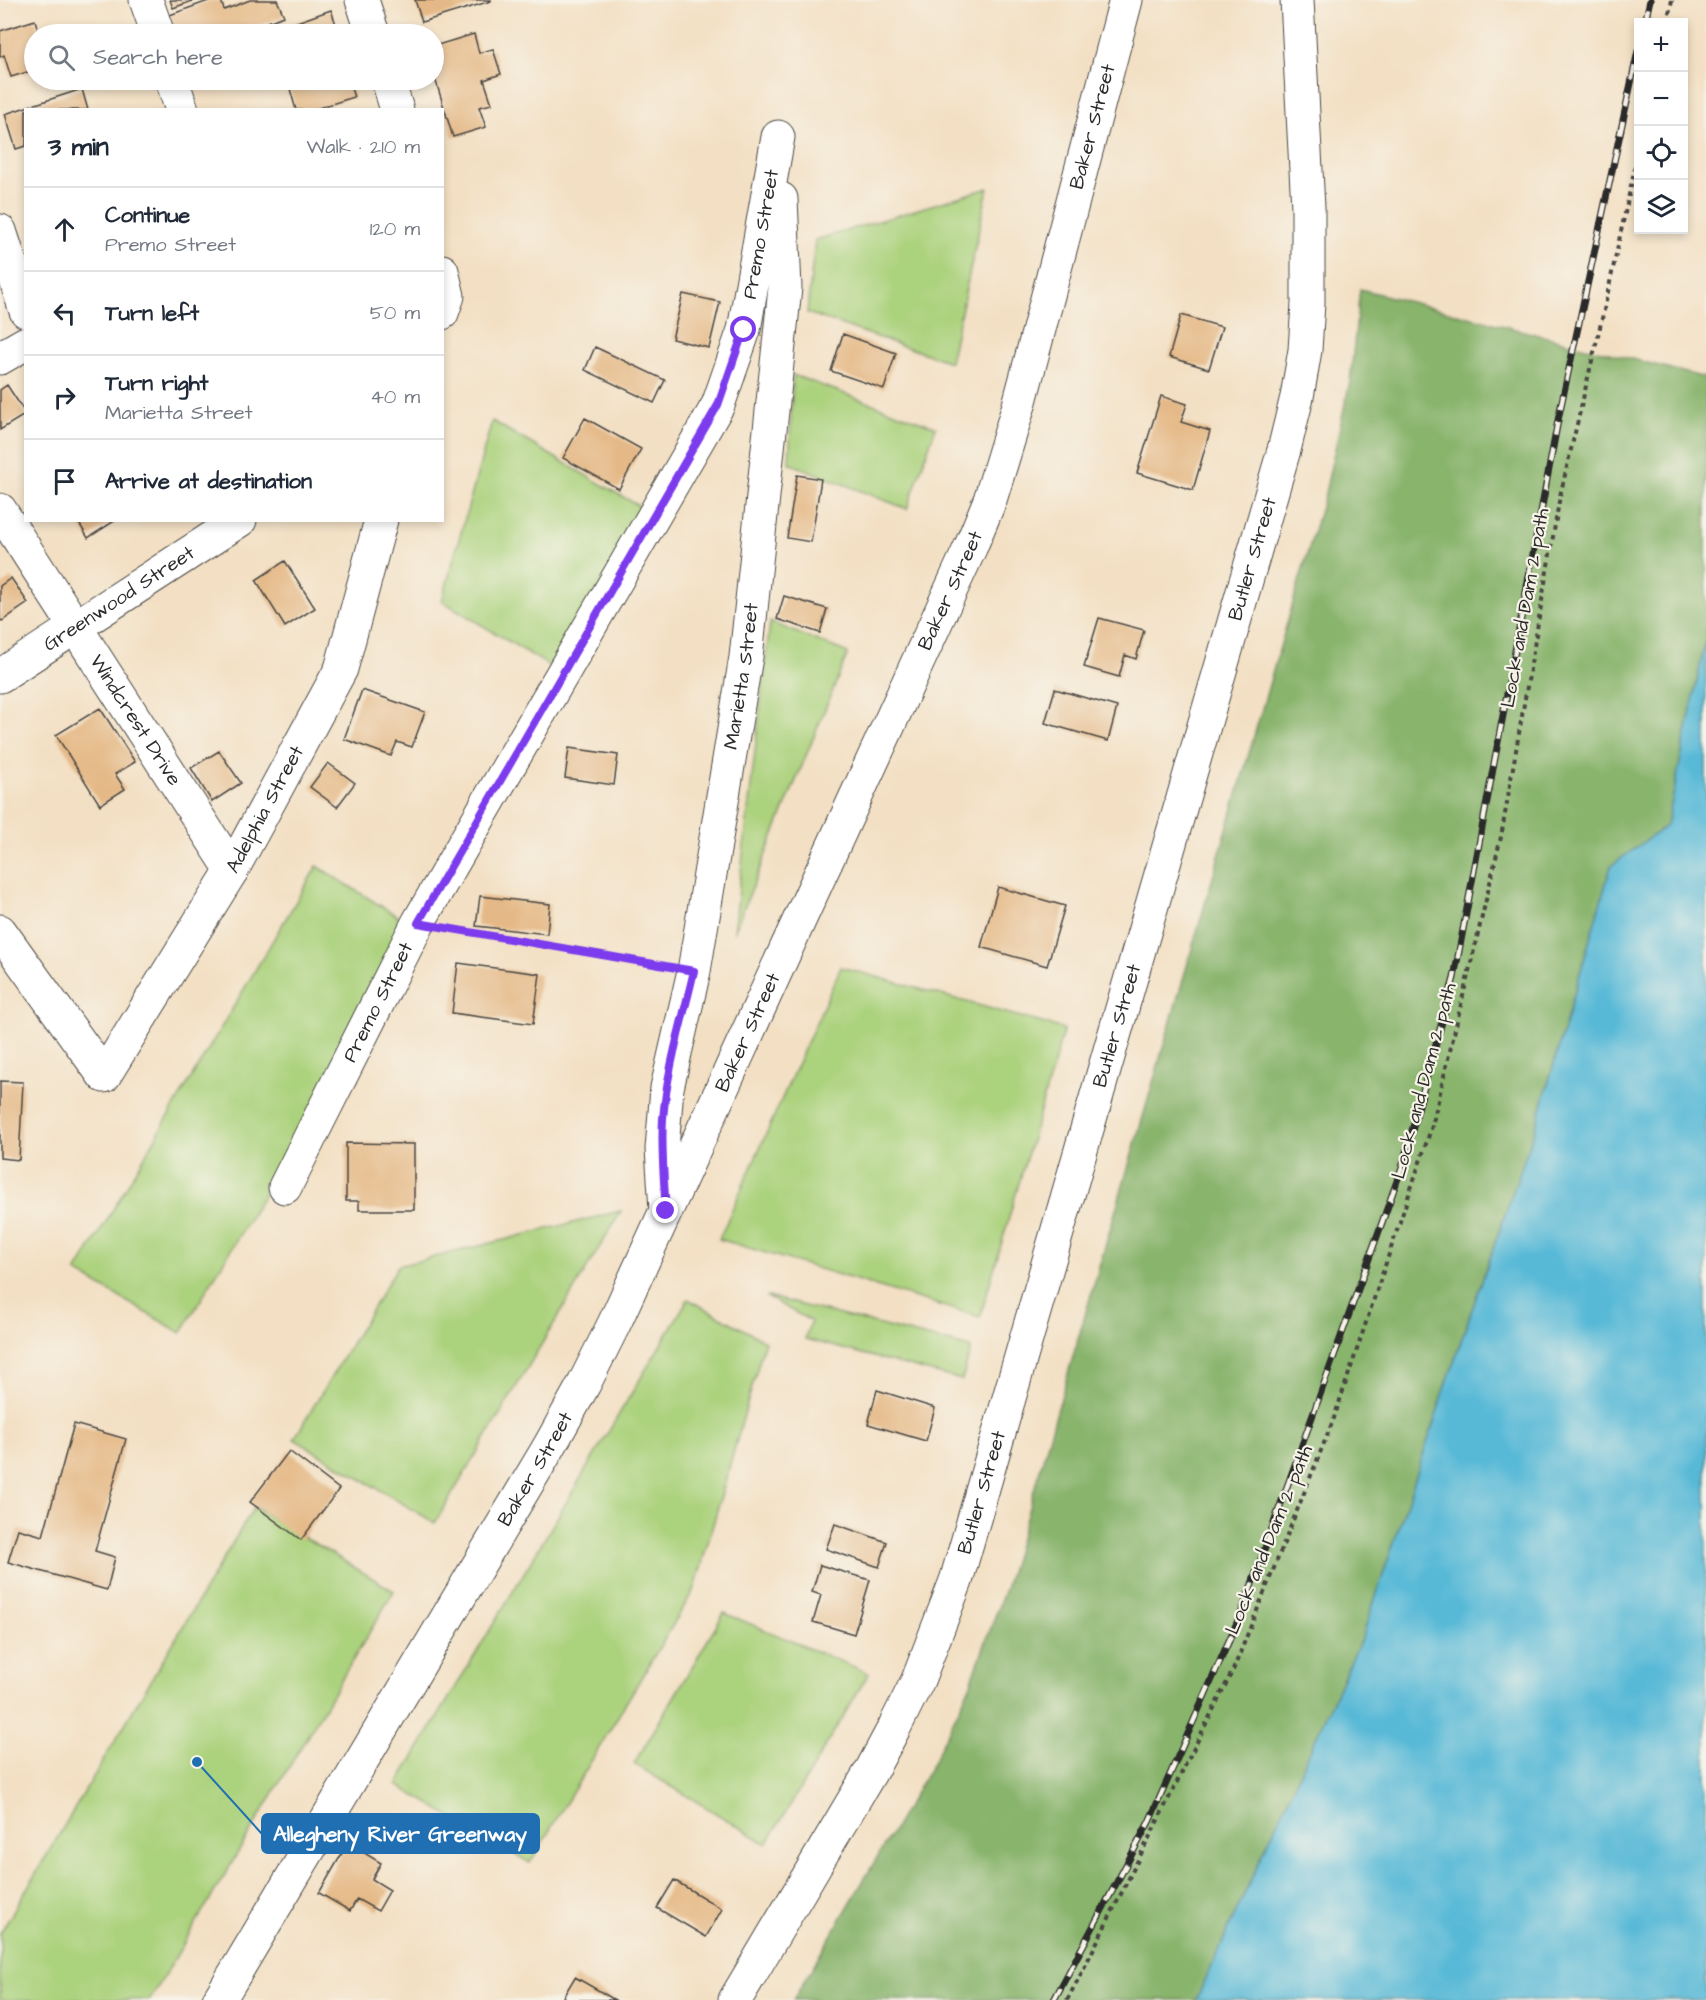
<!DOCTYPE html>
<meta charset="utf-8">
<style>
:root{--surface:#fff;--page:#f6f6f7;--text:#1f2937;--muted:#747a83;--line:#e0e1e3}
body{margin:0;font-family:"Architects Daughter",sans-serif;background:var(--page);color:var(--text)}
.controls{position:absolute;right:18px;top:18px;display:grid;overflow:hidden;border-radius:0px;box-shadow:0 3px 9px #0003}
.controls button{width:54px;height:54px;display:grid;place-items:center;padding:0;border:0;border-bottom:2px solid var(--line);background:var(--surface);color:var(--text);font:30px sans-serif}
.stop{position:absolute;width:18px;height:18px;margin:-14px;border:4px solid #7c3aed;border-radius:50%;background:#fff}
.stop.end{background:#7c3aed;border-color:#fff;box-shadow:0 2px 6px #0008}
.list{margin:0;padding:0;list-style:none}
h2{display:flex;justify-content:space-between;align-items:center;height:78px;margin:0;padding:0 24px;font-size:26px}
h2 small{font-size:20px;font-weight:400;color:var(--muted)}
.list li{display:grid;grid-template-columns:39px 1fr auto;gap:18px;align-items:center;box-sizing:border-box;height:84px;padding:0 24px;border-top:2px solid var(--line)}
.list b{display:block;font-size:22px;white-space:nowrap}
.list p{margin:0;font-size:20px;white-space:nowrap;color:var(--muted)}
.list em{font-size:20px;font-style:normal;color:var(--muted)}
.icon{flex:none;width:33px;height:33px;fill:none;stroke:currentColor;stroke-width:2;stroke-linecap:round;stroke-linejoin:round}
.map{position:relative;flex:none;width:1706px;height:2000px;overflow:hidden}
.search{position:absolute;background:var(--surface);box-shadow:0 3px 9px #0003;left:24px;top:24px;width:420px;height:66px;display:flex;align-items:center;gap:15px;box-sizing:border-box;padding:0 21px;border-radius:33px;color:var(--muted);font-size:22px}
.panel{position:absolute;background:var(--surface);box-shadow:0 3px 9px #0003;left:24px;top:108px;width:420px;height:414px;border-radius:0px}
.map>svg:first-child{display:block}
.green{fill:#abd27d;stroke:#6b7e54;stroke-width:1.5}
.forest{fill:#88b46c;stroke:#5a704c;stroke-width:1.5}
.water{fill:#58b9d7;stroke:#427281;stroke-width:1.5}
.building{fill:#e5b987}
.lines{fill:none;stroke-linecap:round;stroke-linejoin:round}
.minor-casing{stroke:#494642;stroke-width:35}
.highway-casing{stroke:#494642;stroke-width:35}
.path{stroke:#494642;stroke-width:4;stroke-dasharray:4.5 4.5;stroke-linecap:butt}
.minor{stroke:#fff;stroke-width:33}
.highway{stroke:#fff;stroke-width:33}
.rail-casing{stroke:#2b2b2b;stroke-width:7}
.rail{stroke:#f7f3e8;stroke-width:4.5;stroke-dasharray:14;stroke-linecap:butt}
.route{stroke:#7c3aed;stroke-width:8}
.labels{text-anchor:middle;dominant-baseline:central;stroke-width:4.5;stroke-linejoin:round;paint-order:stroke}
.street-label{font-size:20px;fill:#2b2b2b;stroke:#f7f3e8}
.leader{fill:none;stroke:#1f6fb2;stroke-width:2}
.callout-dot{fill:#1f6fb2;stroke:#f7f3e8;stroke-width:2}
.callout{fill:#1f6fb2;stroke:#1f6fb2;stroke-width:2}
.callout-label{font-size:21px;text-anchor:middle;font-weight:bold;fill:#fff}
</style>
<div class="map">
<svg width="1706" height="2000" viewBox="0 0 1706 2000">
<rect width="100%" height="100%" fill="#f7f3e8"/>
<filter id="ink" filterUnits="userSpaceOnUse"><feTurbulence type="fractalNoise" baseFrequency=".0167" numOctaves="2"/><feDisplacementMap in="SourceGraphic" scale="12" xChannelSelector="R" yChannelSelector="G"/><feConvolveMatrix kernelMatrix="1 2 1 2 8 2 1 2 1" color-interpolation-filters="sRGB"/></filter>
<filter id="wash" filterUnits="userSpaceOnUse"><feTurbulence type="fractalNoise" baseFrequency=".008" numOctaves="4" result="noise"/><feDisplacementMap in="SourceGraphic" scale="24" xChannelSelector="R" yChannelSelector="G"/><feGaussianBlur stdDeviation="1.35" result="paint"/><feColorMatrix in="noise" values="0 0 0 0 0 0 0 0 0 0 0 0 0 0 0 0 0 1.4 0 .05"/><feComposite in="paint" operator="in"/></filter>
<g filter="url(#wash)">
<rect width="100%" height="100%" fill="#f3e0c4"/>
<path class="green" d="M 988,188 L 950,362 L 807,313 L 815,240 Z
M 793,375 L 936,427 L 907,509 L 789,463 Z
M 492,421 L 665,521 L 571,679 L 442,601 Z
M 770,622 L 848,653 L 734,932 Z
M 317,866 L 421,931 L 181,1333 L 76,1272 Z
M 841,967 L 1064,1029 L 980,1317 L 719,1239 Z
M 621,1211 L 435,1523 L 294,1439 L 398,1266 Z
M 765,1296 L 971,1348 L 962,1380 L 805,1339 L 811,1321 Z
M 688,1299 L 765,1341 L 695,1588 L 530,1863 L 397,1785 Z
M 254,1507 L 394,1591 L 150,2000 L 0,2000 L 0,1934 Z
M 724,1613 L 869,1673 L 767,1844 L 634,1764 Z"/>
<path class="forest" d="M 1360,289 L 1706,378 L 1706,638 L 1667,825 L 1611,866 L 1536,1126 L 1462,1338 L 1363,1635 L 1196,2000 L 793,2000 L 933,1763 L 970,1686 L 1006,1586 L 1325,493 L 1350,382 Z"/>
<path class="water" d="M 1706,638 L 1706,2000 L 1196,2000 L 1363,1635 L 1462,1338 L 1536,1126 L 1611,866 L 1667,825 Z"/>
<g id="blocks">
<path class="building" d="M 170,0 L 195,0 L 173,8 Z
M 211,0 L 221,0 L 224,10 L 250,0 L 277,0 L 284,16 L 235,34 L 174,34 L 167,16 Z
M 415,0 L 491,0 L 491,1 L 422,22 Z
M 331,10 L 339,33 L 263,34 Z
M 35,20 L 39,34 L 34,34 L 34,70 L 11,77 L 4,55 L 0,57 L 0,31 Z
M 474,34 L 479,53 L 493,49 L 501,74 L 484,80 L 492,104 L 479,107 L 486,127 L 453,137 L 434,75 L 434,46 Z
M 320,80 L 348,80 L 354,97 L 312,110 L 296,110 L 290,89 Z
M 82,89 L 88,110 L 26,110 L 26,146 L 16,149 L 5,114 Z
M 683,294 L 720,302 L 709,348 L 672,339 Z
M 1181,315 L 1222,327 L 1209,369 L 1169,357 Z
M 843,334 L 896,353 L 884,389 L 831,371 Z
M 595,347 L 665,380 L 654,403 L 585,370 Z
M 7,385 L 26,414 L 0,430 L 0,390 Z
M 1161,396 L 1187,404 L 1181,422 L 1210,431 L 1193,490 L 1137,473 Z
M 585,418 L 641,449 L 619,489 L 563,458 Z
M 797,475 L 821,479 L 811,542 L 787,538 Z
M 77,520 L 116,520 L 88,538 Z
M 285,561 L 315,608 L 285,627 L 256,580 Z
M 11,578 L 28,603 L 2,621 L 0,619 L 0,586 Z
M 784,596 L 827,609 L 820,633 L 777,619 Z
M 1099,618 L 1144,630 L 1136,659 L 1125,655 L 1119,677 L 1084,667 Z
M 1055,689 L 1117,707 L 1108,741 L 1045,723 Z
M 362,690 L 425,712 L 412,747 L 397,742 L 391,756 L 344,739 Z
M 100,708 L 135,762 L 115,774 L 125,789 L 100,805 L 56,735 Z
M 569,748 L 618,755 L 614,785 L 565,778 Z
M 219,751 L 241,783 L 212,802 L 191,768 Z
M 328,763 L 355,783 L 337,807 L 310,787 Z
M 998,887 L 1065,906 L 1047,966 L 981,947 Z
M 480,896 L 550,904 L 547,934 L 476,926 Z
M 458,963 L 540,974 L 533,1024 L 452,1013 Z
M 0,1081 L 23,1082 L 19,1160 L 0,1158 Z
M 346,1143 L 414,1144 L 414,1210 L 359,1210 L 359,1201 L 346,1201 Z
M 877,1390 L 935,1408 L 926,1441 L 868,1424 Z
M 74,1424 L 126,1439 L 95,1551 L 115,1557 L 107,1590 L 8,1562 L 18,1529 L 43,1536 Z
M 289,1451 L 339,1489 L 301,1540 L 250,1502 Z
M 835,1524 L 887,1542 L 879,1567 L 826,1549 Z
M 820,1565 L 870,1580 L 854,1634 L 813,1622 L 821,1595 L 812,1592 Z
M 348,1843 L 381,1863 L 372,1879 L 390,1890 L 378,1911 L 357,1899 L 350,1911 L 319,1893 Z
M 674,1880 L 722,1909 L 706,1937 L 657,1908 Z
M 575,1977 L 615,2000 L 568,2000 L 563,1997 Z"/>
</g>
</g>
<g filter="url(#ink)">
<use href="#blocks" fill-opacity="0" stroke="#494642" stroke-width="1.5"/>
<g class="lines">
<g class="minor-casing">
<g id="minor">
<path d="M 146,0 L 158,34"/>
<path d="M 362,0 L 373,34"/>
<path d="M 172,80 L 182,110"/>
<path d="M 388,80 L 397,110"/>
<path d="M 0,231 L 26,311"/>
<path d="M 442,271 L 448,296 L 442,313"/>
<path d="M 0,358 L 26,343"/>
<path id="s1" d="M 0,510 L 232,870"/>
<path id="s2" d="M 0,676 L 240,520"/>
<path id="s3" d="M 0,931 L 104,1076 L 232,870 L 341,669 L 381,520"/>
<path id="s4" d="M 285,1187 L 418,923 L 718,405 L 744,330 L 778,137"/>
<path id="s5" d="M 666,1209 L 662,1149 L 667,1088 L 694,971 L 746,657 L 785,288 L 781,199"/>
<path id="s6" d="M 219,2000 L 549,1447 L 584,1384 L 614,1324 L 971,546 L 990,500 L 1019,405 L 1126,0"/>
</g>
</g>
<g class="highway-casing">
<g id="highway">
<path id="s7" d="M 735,2000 L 871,1771 L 894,1728 L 918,1680 L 956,1581 L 1284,450 L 1297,397 L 1305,350 L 1308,303 L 1308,208 L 1297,0"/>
</g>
</g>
<path class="path" d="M 1667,22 L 1672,0
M 456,929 L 661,965
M 1067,2000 L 1081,1974 L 1234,1668 L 1334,1418 L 1432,1126 L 1501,837 L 1560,496 L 1604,310 L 1638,153"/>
<use href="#minor" class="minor"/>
<use href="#highway" class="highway"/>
<g class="rail-casing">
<path id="rail" d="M 1645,22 L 1650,0
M 1054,2000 L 1149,1822 L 1243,1609 L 1402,1167 L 1454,978 L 1559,415 L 1638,51"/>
</g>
<use href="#rail" class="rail"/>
</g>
</g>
<g class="lines" filter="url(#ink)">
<path class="route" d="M 666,1211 C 664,1181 661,1150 663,1119 C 667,1069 683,1019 694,971 L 418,923 L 718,405 L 744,330"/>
</g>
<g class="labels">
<g class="street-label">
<text stroke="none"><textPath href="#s6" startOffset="2076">Baker Street</textPath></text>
<text stroke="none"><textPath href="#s4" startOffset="1071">Premo Street</textPath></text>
<text stroke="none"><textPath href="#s7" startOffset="1539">Butler Street</textPath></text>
<text stroke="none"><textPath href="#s6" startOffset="1590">Baker Street</textPath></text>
<text stroke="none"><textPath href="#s2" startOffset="142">Greenwood Street</textPath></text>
<text transform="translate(1525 608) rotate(-80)">Lock and Dam 2 path</text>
<text stroke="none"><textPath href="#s5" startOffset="540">Marietta Street</textPath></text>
<text stroke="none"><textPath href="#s1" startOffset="250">Windcrest Drive</textPath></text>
<text stroke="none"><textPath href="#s3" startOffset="490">Adelphia Street</textPath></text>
<text stroke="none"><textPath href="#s4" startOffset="207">Premo Street</textPath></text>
<text stroke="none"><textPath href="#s7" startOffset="1053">Butler Street</textPath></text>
<text stroke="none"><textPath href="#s6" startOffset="1104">Baker Street</textPath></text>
<text transform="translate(1424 1081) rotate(-75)">Lock and Dam 2 path</text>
<text stroke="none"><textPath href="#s6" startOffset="618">Baker Street</textPath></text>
<text stroke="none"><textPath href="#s7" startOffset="567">Butler Street</textPath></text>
<text transform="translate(1269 1540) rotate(-68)">Lock and Dam 2 path</text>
</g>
</g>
<path class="leader" d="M197 1762L262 1834"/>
<circle class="callout-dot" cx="197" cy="1762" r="6"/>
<rect class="callout" x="262" y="1814" width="277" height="39" rx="6"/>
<g class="callout-label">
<text x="400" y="1841">Allegheny River Greenway</text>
</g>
</svg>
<div class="controls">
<button>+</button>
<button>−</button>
<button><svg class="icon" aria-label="locate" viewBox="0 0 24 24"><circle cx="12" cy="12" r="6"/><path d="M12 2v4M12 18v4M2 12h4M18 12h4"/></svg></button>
<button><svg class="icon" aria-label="layers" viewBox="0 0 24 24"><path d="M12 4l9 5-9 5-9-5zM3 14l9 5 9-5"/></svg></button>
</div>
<div class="stop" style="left:744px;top:330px"></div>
<div class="stop end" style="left:666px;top:1211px"></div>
<div class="search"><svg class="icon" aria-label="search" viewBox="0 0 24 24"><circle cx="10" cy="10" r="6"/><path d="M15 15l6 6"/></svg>Search here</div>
<section class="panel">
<h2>3 min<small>Walk · 210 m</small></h2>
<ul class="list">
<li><svg class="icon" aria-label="ahead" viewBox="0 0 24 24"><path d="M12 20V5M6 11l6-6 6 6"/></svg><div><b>Continue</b><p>Premo Street</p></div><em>120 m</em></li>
<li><svg class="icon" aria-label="left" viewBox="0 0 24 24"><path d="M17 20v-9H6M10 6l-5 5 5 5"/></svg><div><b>Turn left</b></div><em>50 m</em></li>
<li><svg class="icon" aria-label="right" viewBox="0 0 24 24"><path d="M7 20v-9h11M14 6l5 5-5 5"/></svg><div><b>Turn right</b><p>Marietta Street</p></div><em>40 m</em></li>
<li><svg class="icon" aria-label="arrive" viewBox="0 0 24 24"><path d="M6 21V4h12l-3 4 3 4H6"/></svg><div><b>Arrive at destination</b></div></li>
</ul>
</section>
</div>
